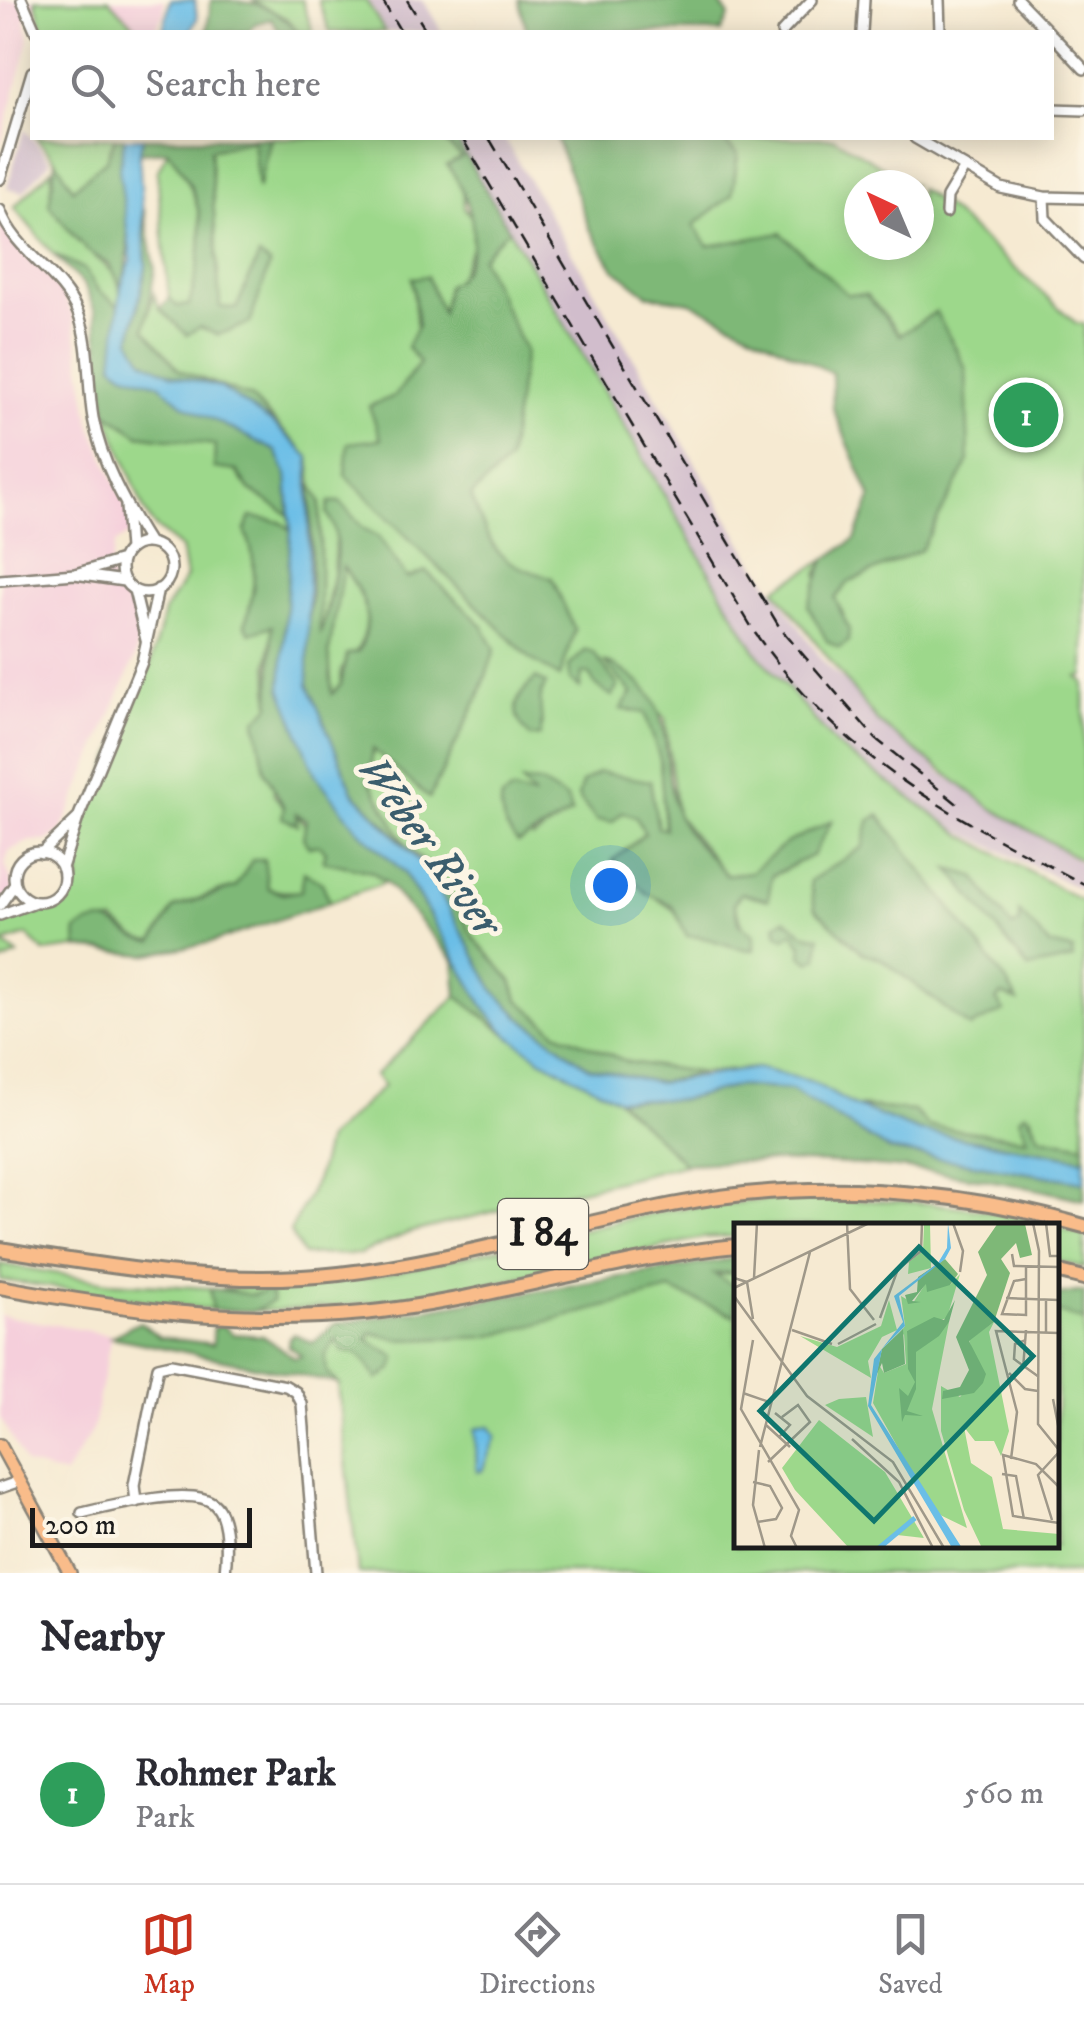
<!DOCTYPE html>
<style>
:root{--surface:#fff;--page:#f2f2f3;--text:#2b2b33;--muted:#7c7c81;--line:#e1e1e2;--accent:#c8321e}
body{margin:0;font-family:"IM FELL DW Pica",serif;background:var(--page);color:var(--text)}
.compass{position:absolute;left:844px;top:170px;width:90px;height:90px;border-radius:50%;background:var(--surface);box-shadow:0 5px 25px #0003;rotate:316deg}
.scale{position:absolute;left:30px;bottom:25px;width:222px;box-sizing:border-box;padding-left:10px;border:5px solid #1c1c1c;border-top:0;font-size:28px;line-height:35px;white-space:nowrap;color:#1c1c1c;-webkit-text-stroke:8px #fcf5e5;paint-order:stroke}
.you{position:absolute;left:610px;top:885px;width:35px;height:35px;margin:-25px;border:8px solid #fff;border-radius:50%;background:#1a73e8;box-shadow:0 0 0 15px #1a73e833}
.badge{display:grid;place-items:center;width:65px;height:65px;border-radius:50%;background:var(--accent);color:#fff;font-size:32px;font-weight:700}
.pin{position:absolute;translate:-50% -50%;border:5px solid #fff;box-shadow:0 2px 10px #0006}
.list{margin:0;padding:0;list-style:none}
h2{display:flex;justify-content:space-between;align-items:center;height:130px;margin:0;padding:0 40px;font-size:42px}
h2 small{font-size:32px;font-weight:400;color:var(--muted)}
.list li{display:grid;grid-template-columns:65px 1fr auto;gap:30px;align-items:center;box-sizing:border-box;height:180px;padding:0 40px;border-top:2px solid var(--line)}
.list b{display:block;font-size:38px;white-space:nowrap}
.list p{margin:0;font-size:32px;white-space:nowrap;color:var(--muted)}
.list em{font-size:32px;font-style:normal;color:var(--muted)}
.icon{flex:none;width:55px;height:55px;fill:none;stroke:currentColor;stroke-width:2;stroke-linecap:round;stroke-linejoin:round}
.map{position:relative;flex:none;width:1084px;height:1573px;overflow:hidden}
.search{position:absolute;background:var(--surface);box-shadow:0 5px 25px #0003;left:30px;right:30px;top:30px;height:110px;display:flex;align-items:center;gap:25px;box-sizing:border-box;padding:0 35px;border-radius:0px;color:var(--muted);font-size:38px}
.sheet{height:310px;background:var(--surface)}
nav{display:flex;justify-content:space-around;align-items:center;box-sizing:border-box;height:140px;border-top:2px solid var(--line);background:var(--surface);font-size:28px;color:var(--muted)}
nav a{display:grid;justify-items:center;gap:5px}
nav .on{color:var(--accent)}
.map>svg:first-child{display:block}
.built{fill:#f5cfdb}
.industrial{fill:#d1bdcc}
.green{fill:#9dd88b;stroke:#5c7a54;stroke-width:2.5;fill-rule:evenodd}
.forest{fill:#7eb877;stroke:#4d6a4a;stroke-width:2.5;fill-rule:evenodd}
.water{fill:#6abee7;stroke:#436d82;stroke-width:2.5}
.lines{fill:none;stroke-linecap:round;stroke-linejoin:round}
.minor-casing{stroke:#898377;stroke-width:14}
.major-casing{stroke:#898377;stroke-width:16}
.highway-casing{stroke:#898377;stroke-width:18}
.minor{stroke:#fff;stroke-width:9}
.major{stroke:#f9bc8a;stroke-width:11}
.highway{stroke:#f9bc8a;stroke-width:12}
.rail{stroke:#1c1c1c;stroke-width:2.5;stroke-dasharray:15 8;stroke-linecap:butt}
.labels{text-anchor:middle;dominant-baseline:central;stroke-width:10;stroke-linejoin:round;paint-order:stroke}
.shield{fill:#fcf5e5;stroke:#5f5d58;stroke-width:2.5}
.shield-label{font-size:40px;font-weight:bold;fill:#1c1c1c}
.water-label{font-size:45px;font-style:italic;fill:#3b5d6d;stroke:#fcf5e5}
.inset-river{fill:none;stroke:#6abee7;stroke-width:5}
.inset-road{fill:none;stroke:#9f9889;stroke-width:2.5}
.view{fill:#0f766e;fill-opacity:0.15;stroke:#0f766e;stroke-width:5}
.inset-edge{fill:none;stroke:#1c1c1c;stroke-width:5}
</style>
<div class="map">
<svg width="1084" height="1573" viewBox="0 0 1084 1573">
<rect width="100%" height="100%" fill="#fcf5e5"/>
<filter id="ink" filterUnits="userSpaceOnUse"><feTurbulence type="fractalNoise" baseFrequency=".01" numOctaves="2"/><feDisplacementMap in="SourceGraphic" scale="20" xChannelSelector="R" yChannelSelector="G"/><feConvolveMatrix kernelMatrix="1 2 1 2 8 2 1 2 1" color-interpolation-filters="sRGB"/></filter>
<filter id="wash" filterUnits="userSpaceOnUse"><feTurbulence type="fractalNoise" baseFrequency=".0048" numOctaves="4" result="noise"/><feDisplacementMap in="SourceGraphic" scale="40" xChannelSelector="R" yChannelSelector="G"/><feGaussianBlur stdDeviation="2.25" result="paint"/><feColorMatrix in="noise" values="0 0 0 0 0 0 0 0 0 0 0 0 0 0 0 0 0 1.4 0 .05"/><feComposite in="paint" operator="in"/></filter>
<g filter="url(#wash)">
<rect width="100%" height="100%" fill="#f6ead2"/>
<path class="built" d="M 0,0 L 35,0 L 39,4 L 25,19 L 29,40 L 0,146 Z
M 109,0 L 164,0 L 164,12 L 154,32 L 141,32 Z
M 0,216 L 63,294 L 73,316 L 90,423 L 135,530 L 115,544 L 109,571 L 116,586 L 140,610 L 142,626 L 135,657 L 62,830 L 47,841 L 30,841 L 9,851 L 5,864 L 15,892 L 0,903 Z
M 0,1315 L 111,1335 L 93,1428 L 65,1475 L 26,1464 L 0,1418 Z"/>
<path class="industrial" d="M 368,0 L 423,0 L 442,32 L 387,32 Z
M 24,129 L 51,161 L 23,192 L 7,188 Z
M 449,138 L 504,138 L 748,553 L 823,661 L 941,773 L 1084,865 L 1084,891 L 936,820 L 837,747 L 752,648 Z"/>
<path class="green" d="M 35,0 L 109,0 L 141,32 L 43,32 Z
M 252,0 L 302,0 L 313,32 L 298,32 L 287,19 Z
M 318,0 L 366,0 L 385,32 L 330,32 Z
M 36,138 L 115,138 L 106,160 L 73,189 L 56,160 Z
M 271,138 L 440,138 L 462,157 L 464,207 L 474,221 L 472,247 L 442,315 L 412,279 L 420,362 L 395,396 L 381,439 L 345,475 L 531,659 L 509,566 L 487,536 L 471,496 L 508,461 L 525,351 L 481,258 L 509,229 L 755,650 L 837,746 L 963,835 L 1084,902 L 1084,1145 L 1040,1137 L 1031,1117 L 1028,1139 L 928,1126 L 914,1111 L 854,1106 L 810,1081 L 756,1068 L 702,1073 L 628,1062 L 556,1032 L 518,999 L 512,981 L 473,937 L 444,881 L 406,845 L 369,780 L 373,748 L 430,797 L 479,696 L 495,649 L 380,586 L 363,528 L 340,502 L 329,502 L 327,513 L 336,525 L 333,575 L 320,642 L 320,501 L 312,484 L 309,457 L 252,398 L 179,370 L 144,329 L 154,294 L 160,309 L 199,327 L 250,323 L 259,256 L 236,309 L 220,307 L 210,149 L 253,139 L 258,185 ZM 607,662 L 665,718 L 677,815 L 726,875 L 751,872 L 788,842 L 813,855 L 741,893 L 734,904 L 753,950 C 718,948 640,887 613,861 L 645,833 L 636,817 L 623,812 L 650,781 L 658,829 L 665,829 L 660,759 L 645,712 L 622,709 L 632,694 ZM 512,792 L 571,813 L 533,838 ZM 863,847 L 1003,995 L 996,1000 L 1003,1010 L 970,1027 L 880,958 L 863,953 L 815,909 L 810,881 ZM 974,876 L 1012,927 L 1020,923 L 1020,914 L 1050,945 L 1072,950 L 1028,968 Z
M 720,138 L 834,138 L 913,185 L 859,185 L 859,245 L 919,245 L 919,189 L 945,206 L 1076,323 L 1084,324 L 1084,675 L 1078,677 L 1084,682 L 1084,862 L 990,807 L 878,722 L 775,589 L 825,560 L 817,574 L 844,615 L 835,599 L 849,582 L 921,550 L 935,312 L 901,335 L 867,295 L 847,295 L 781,234 L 708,247 L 693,225 L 732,195 L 738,154 Z
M 168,151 C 210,205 205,243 189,306 L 177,306 L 169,298 L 157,172 Z
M 52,169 L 50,205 C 61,219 72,237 86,249 C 110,271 121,269 121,307 L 98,290 L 84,269 L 53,254 L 14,207 Z
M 106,412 L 139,435 L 216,445 L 250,490 L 289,515 L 291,530 L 281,522 L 245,530 C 259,563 255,591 245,625 L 273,625 L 268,665 L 274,795 L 297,823 L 295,812 L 326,852 L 324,861 L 373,872 L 386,882 L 330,902 L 322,883 L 305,873 L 302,891 C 279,895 260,884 237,887 C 216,890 194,901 174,908 L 153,943 L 140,941 L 114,921 L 76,931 L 77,948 L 44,952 L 27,935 L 3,943 L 18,955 L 0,963 L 0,921 L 59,908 L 73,892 L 79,878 L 79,835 L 150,666 L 164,612 L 186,577 L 181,548 L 153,525 L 144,510 Z
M 342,566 C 372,605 377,633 341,670 L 341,685 L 331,695 L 329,653 Z
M 457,996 L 542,1060 L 617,1099 L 685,1164 L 408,1233 L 360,1254 L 303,1255 L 290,1232 L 317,1178 L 327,1139 L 384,1086 L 375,1075 Z
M 776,1199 C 869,1200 963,1199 1052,1225 L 736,1226 L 736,1236 L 702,1238 C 554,1270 407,1308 254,1311 L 251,1296 L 221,1288 L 290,1287 L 372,1277 L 672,1209 Z
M 1056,1227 L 1084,1235 L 1084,1268 L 1057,1261 Z
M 0,1264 L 108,1282 L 210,1288 L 212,1310 L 0,1280 Z
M 736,1272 L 736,1546 L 1056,1546 L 1057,1306 L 1084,1314 L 1084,1573 L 358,1573 L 338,1384 L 327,1373 L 325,1354 L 337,1338 Z"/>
<path class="forest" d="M 211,0 C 247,0 273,3 298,32 L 279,32 L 272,19 L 255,24 L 249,32 L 207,32 Z
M 519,0 L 717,0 L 729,16 L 721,32 L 527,32 Z
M 115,138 L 125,138 C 112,188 140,238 121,286 L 109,264 L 86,250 L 49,205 L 56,160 L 73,189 L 106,160 Z
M 143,138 L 271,138 L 258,189 L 253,140 L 210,150 L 220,307 L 236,309 L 259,256 L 270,264 L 250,323 L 218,335 L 200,327 L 187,335 L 160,309 L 169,298 L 177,306 L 189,305 C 205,244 211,202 168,151 L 139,153 Z
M 440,138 L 455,138 L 509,229 L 481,258 L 525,351 L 508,461 L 471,496 C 493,551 493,561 552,578 L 575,630 L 560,677 L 531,659 L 345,475 L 348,443 L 381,439 L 369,406 L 395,396 L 420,363 L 407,347 L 418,325 L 412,278 L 427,276 L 442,313 L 447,286 C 490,259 472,196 447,165 L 462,157 Z
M 556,138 L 720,138 L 738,154 L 732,195 L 694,225 L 708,246 L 781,233 L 847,294 L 866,295 L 900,335 L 936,312 L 966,368 L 969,461 L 921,550 L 849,582 L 835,598 L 849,630 L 848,642 L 839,648 L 827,641 L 808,606 L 825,560 L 855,539 L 871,498 L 833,408 L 832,373 L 690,302 L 648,295 L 614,269 L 589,228 Z
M 144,209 L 155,269 L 145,329 L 179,370 L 252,398 L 276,426 L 220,387 L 173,375 L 143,361 L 131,339 L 146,267 Z
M 53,254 L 84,269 L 98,290 L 121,307 L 113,364 L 123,373 L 159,384 L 184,405 L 276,451 L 287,475 L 289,515 L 250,490 L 237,471 L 214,468 L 215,445 L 139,435 L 106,412 L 95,311 L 84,285 Z
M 311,484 L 320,501 L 320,635 C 331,604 347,541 327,513 L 329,502 L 340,502 L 363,528 L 378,536 L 407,578 L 426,571 L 482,625 L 495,649 L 479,696 L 429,798 L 373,749 L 369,780 L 406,845 L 353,792 L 308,684 L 305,637 L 311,599 ZM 343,567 C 363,593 377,620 358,652 L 347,654 L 341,685 L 332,694 L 329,653 Z
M 251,517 L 281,522 L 291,530 L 281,688 L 357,829 L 404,872 L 486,1010 L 509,1036 L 457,996 L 454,961 L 386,882 L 372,872 L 323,861 L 326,852 L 320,845 L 309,847 L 303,838 L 306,820 L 296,813 L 297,824 L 282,818 L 284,807 L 265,771 L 256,721 L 270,705 L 272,626 L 250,633 L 245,625 C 255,591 259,563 245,530 Z
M 586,650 L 594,653 L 618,686 L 612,696 L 595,685 L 589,673 L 582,673 L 580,688 L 570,680 L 569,666 Z
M 604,661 C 686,697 655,749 677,813 C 684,834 712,857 726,875 L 751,872 L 788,842 L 832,821 L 813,855 L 772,875 L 768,900 L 741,893 L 734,903 L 739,924 L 754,935 L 754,950 C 728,949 713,936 687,936 L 672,905 L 647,894 L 613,860 L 645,834 L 636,817 L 623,812 L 612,822 L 596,820 L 578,797 L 582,783 L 599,772 L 650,781 L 658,828 L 665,829 L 660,759 L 645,713 L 621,709 L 632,693 Z
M 536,678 L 546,684 C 534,704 546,717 540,736 L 531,737 C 508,714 513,699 536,678 Z
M 522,782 L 540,783 L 567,799 L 572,813 L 518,843 C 507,832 498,814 502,798 L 512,791 L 533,796 Z
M 879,815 L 1004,978 L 1018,1001 L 1002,995 L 996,1000 L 1004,1011 L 970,1027 L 880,958 L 863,953 L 815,909 L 810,881 L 863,847 L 869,821 Z
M 252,860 L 264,860 L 268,888 L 283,894 L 301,891 L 304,872 L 322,883 L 330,902 L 213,942 L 145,955 L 77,948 L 76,931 C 116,904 118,940 153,942 L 174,908 L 236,887 Z
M 949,869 L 974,876 L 1012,927 L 1020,923 L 1019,912 L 1050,945 L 1072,950 L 1073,959 L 1028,968 Z
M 427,870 L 444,881 L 473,937 L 512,981 L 518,999 L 556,1032 L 628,1062 L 702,1073 L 659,1083 L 588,1067 L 520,1017 L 495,992 Z
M 785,919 L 803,933 L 820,937 L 818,958 L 810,962 L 801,955 L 802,946 L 793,932 L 785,938 L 778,934 L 776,925 Z
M 738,1086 L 791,1090 L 889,1150 L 1084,1182 L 1084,1200 C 954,1168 819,1156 685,1164 L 617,1099 L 681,1100 Z
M 854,1106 L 914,1111 L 928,1126 L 1027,1139 L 1019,1118 L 1025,1112 L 1041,1137 L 1084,1145 L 1084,1159 L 919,1131 Z
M 736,1258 L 736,1272 L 714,1274 L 733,1285 L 736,1316 L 670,1290 L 487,1337 L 401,1340 L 372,1333 L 367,1339 L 396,1357 L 393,1369 L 378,1379 C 365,1365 364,1351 342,1351 L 336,1339 L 325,1355 L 327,1373 L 338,1383 L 111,1337 L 140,1322 L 159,1337 L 213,1344 L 213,1328 L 222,1325 L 233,1334 L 263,1336 L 295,1358 L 302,1356 L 288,1346 L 289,1338 L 294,1334 L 313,1343 L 335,1324 Z
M 210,1288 L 251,1295 L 270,1291 L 273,1301 L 254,1311 L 212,1310 Z
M 1084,1291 L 1084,1321 L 1057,1312 L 1057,1295 Z"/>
<path class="water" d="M 170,0 L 195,0 L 197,19 L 190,32 L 163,32 Z
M 125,138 L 143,138 L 139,153 L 146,267 L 131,339 L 143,360 L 173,375 L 220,387 L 276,426 L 309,457 L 308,684 L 353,792 L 427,870 L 495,992 L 520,1017 L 588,1067 L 659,1083 L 756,1068 L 810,1081 L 854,1106 L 919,1131 L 1084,1159 L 1084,1182 L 889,1150 L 791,1090 L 738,1086 L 681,1100 L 617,1099 L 542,1060 L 509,1036 L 486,1010 L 404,872 L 357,829 L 315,774 L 281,688 L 291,531 L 287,475 L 276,451 L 184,405 L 159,384 L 123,373 L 113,364 L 121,286 L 131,260 L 119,168 Z
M 489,1426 L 496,1436 L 482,1471 L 477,1471 L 475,1429 Z"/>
</g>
<g filter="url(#ink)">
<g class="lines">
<g class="minor-casing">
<path id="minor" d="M 22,0 L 36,32
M 939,0 L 940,32
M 1018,0 L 1049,32
M 782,32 L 812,0
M 862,32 L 864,0
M 1052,35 L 1084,69
M 1052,109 L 1084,110
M 915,138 L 1001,188 L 1044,197 L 1045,218 L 1084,259
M 0,179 L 32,72
M 1044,197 L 1084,198
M 0,210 C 15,252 61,272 78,313 C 91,345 87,384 93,418 C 101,462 126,506 149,543
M 946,213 L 947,197 L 965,167
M 126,506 L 129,550
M121 568a25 25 0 1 1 50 0a25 25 0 1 1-50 0Z
M 75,574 L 124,581
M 0,580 L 75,574 L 122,560
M 134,590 L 146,640
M14 877a25 25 0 1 1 50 0a25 25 0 1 1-50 0Z
M 41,853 L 78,818
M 62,868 L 78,818 L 142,662 L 158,589
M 0,905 L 15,884
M 0,915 L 35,902
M 0,1488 L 20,1481
M 136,1502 L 134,1485 L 158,1367 L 171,1364 L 286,1386 L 296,1392 L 302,1404 L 316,1573
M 82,1513 C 108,1507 193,1485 214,1504 C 229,1517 227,1555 225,1573"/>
</g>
<g class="major-casing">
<path id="major" d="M 0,1445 L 70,1573"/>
</g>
<g class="highway-casing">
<path id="highway" d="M 0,1249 C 112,1267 225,1287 339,1274 C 451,1261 561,1227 672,1205 C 808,1178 952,1188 1084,1226
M 1056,1271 L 1084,1278
M 0,1287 C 121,1309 239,1325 363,1313 C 489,1301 610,1258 736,1246"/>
</g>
<use href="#minor" class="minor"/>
<use href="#major" class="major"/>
<use href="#highway" class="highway"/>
<path class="rail" d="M 382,0 L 401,32
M 407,0 L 427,32
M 462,138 L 755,633 C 849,764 945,812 1084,884
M 489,138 L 780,628 L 876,739 L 960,806"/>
</g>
</g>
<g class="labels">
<rect class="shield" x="498" y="1199" width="90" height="70" rx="8"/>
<g class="shield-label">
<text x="543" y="1234">I 84</text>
</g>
<g class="water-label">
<text transform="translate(429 846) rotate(54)">Weber River</text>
</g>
</g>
<g transform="translate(734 1223)">
<rect width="325" height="325" fill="#f6ead2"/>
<path d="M 190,1 L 196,1 L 197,45 L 174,51 L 175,39 L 189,28 ZM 226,51 L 213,95 L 173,108 L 174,125 L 174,146 L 184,123 L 215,99 L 198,186 L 233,305 L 200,289 L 139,180 L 145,142 L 150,150 L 172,141 L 170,111 L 150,130 L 171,103 L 167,73 L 179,80 L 192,60 L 216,62 ZM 155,77 L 163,107 L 148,114 L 134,138 L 137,155 L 66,113 L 103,124 L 147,103 ZM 260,99 L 255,109 L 275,208 L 267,233 L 260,218 L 241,218 L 230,204 L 237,240 L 258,254 L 269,306 L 325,311 L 325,325 L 248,325 L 230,287 L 207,208 L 207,163 L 226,174 L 246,150 L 235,117 ZM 132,174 L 139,214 L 91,182 L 105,176 ZM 85,197 L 151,249 L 190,315 L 163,312 L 147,325 L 115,325 L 61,267 L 48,245 Z" fill="#9dd88b"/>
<path d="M 264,0 L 291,1 L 298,32 L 286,35 L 282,20 L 267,36 L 276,50 L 260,99 L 235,118 L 252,151 L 249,160 L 240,170 L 208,176 L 209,168 L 226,164 L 235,147 L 222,114 L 253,52 L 244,29 ZM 211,36 L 224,51 L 216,62 L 193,69 L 192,61 L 178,78 L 187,79 L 174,81 L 171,72 L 183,69 L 184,54 ZM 221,77 L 215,99 L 205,113 L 182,129 L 182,166 L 173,188 L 189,193 L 171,192 L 168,199 L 165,165 L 174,173 L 181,159 L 174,146 L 173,108 L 200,94 L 210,97 ZM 169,106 L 171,141 L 150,150 L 148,140 L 142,153 L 148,126 Z" fill="#7eb877"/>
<path d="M 214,0 L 217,25 L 211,36 L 165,73 L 171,103 L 148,126 L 137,182 L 228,325 L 217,323 L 134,183 L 140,136 L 169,99 L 160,73 L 204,40 L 213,25 Z" fill="#6abee7"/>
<path class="inset-river" d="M 145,325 L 181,295"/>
<path class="inset-road" d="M 113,0 L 116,66 L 140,97M 219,0 L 229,28 L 226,49M 299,0 L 305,28 L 304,201 L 325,227M 312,0 L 316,33 L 325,33M 278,31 L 280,43 L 325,44M 292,44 L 292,92 L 268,91 L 280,58 L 292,56M 0,55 L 13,59 L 19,96M 20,55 L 23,0M 0,65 L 135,0M 0,73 L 73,173 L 159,239 L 210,325M 272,75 L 325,77M 312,77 L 312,109M 146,95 L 164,46 L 187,28 L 188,0M 58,107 L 98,121M 19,117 L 7,186 L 65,287 L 57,313 L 63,325M 292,117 L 281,121 L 280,136 L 305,154M 104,121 L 142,101M 289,146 L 292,107M 275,150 L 291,166 L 304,168M 9,170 L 38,180M 319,176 L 325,207M 41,190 L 56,202 L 46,213M 32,202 L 56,224M 118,216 L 165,259 L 199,325M 26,224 L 76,29M 25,227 L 19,282 L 31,325M 277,236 L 283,189 L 262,108 L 325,110M 34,239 L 76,199 L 64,182 L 48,194M 268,251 L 282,253 L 290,296M 19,259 L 36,263 L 48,285 L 42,296 L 23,299M 325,264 L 302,241 L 269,232 L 279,293 L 325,300M 318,297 L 304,252 L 325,229"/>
<path class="view" d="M 185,24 L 299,133 L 140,298 L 26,188 Z"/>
<rect width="325" height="325" class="inset-edge"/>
</g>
</svg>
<svg class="compass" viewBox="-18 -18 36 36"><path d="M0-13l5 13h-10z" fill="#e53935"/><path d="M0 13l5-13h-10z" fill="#7c7c81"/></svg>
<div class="scale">200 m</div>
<div class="you"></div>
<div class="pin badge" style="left:1026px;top:415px;background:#2e9e5b">1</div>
<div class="search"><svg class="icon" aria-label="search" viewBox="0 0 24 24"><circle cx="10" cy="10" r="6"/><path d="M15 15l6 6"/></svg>Search here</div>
</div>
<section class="sheet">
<h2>Nearby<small></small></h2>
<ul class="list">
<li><span class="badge" style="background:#2e9e5b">1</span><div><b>Rohmer Park</b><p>Park</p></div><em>560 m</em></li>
</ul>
</section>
<nav>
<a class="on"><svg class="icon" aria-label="map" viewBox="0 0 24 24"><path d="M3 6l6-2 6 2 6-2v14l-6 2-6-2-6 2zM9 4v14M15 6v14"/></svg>Map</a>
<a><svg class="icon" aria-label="directions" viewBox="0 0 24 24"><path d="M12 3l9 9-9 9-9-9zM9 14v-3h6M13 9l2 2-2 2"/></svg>Directions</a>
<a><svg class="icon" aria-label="saved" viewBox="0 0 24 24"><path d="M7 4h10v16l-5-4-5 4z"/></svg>Saved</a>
</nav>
